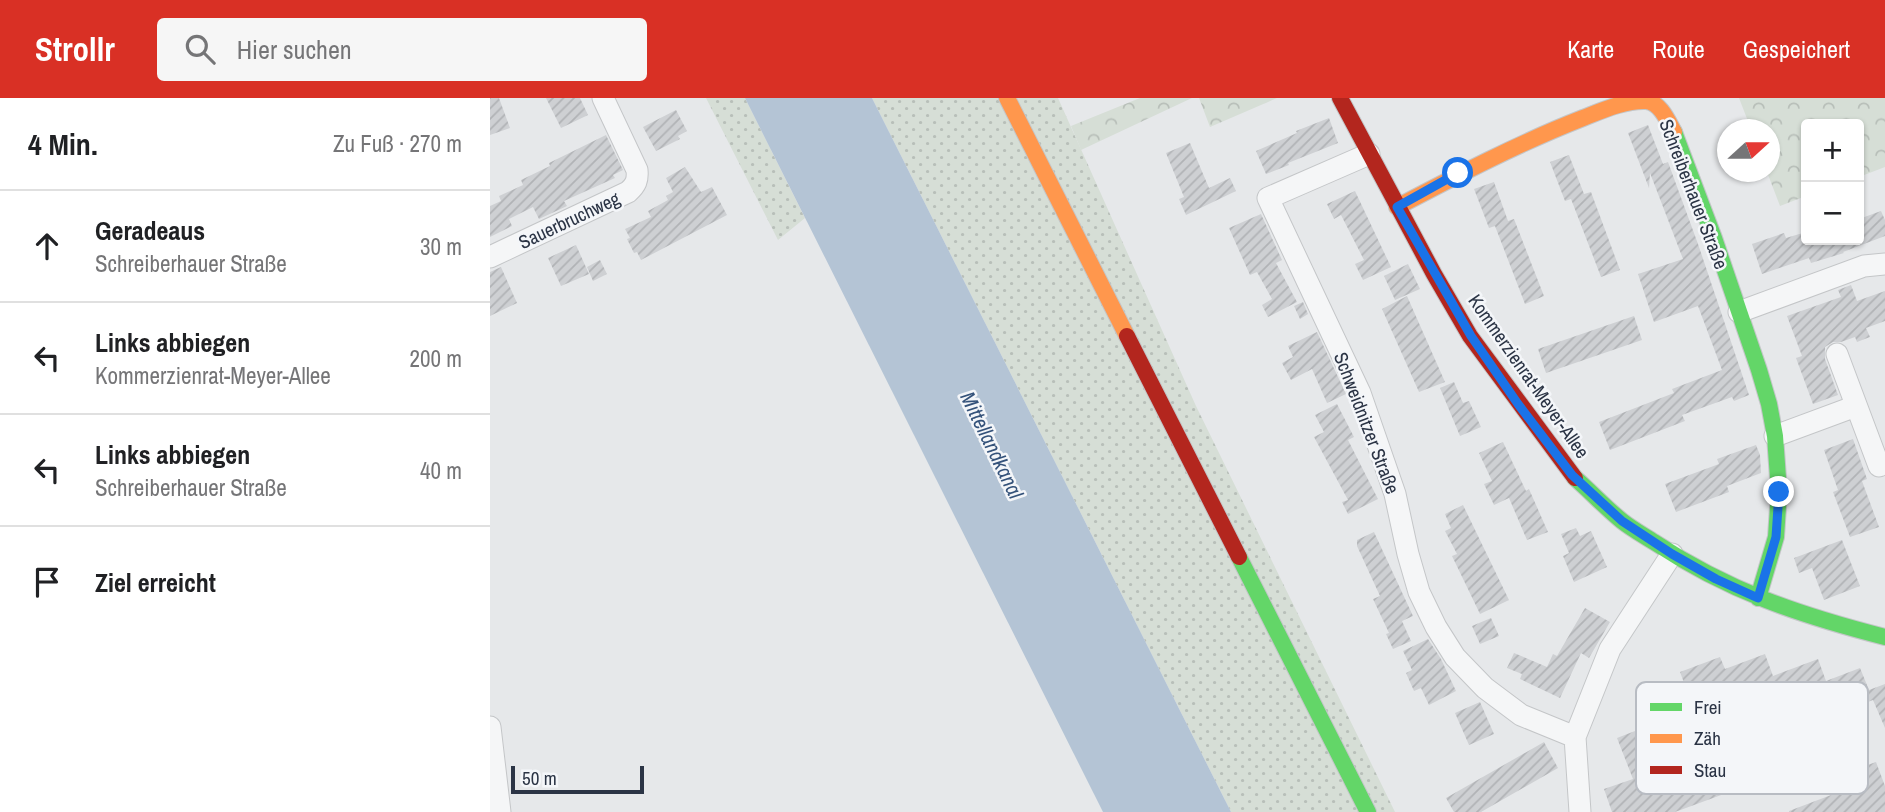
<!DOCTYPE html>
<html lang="de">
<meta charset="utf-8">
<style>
:root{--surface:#fff;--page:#f6f6f6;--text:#202124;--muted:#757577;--line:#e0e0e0;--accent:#d93025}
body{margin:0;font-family:"Archivo Narrow",sans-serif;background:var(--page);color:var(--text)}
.controls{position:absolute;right:21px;top:21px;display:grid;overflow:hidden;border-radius:7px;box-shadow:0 2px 5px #0004}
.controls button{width:63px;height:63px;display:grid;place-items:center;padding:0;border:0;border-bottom:2px solid var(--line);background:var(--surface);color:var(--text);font:35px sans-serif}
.compass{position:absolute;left:1227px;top:21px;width:63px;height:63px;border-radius:50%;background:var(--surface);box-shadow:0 2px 5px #0004;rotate:69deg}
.scale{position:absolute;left:21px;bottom:18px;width:133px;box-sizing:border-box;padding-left:7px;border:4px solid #2b3445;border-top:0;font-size:19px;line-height:24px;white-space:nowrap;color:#2b3445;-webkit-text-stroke:5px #f4f6f9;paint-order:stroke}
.stop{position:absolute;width:21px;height:21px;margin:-16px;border:5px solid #1a73e8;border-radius:50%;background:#fff}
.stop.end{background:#1a73e8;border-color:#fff;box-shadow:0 2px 7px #0008}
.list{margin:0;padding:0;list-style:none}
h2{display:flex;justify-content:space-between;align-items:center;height:91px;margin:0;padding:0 28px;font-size:30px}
h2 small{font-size:23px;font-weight:400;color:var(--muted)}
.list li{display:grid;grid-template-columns:46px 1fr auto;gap:21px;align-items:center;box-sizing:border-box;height:112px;padding:0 28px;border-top:2px solid var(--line)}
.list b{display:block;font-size:26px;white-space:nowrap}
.list p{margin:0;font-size:23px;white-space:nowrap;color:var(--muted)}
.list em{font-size:23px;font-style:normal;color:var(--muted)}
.icon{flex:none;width:38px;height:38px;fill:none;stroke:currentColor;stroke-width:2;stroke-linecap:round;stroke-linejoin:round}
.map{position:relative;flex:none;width:1395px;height:714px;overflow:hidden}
header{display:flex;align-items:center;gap:42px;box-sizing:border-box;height:98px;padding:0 35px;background:var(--accent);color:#fff}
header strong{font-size:33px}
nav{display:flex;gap:38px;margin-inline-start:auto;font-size:24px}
.search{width:490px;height:63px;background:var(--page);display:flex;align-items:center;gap:18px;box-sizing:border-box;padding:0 24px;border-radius:7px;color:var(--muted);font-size:26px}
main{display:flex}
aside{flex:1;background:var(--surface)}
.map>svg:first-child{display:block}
.grass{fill:url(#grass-dots)}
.park{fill:url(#park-crowns)}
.water{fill:#b4c4d5}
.building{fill:url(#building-hatch)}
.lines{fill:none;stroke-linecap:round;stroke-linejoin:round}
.street-casing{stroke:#c4c6c8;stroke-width:23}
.fast-casing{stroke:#c4c6c8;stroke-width:18}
.slow-casing{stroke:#c4c6c8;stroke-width:18}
.jam-casing{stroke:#c4c6c8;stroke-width:18}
.street{stroke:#f5f6f7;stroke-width:21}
.fast{stroke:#63d668;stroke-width:16}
.slow{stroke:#ff974d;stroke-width:16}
.jam{stroke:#b3261e;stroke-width:16}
.route{stroke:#1a73e8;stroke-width:9}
.labels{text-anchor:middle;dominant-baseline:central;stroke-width:5;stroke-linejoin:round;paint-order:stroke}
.street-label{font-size:19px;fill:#2b3445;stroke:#f4f6f9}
.water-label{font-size:21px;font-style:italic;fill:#34527a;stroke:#f4f6f9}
.key{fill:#f4f6f9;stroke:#b8bcc3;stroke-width:2}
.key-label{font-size:19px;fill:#2b3445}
</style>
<header>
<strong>Strollr</strong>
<div class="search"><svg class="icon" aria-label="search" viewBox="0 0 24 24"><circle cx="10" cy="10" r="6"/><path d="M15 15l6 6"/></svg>Hier suchen</div>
<nav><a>Karte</a><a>Route</a><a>Gespeichert</a></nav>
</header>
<main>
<aside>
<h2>4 Min.<small>Zu Fuß · 270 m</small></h2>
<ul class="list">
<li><svg class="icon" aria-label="ahead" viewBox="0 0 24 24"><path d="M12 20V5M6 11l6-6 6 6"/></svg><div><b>Geradeaus</b><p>Schreiberhauer Straße</p></div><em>30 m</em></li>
<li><svg class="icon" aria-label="left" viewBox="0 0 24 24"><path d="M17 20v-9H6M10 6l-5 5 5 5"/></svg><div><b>Links abbiegen</b><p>Kommerzienrat-Meyer-Allee</p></div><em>200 m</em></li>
<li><svg class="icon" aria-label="left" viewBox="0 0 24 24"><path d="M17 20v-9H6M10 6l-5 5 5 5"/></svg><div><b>Links abbiegen</b><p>Schreiberhauer Straße</p></div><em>40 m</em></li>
<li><svg class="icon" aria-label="arrive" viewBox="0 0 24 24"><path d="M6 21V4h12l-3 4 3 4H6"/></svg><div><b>Ziel erreicht</b></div></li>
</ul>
</aside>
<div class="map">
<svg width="1395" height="714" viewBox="0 0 1395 714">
<defs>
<pattern id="grass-dots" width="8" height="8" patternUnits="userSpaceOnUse" patternTransform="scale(1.75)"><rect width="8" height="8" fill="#d6ded6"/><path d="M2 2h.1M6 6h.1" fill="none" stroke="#b8bfb9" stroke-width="1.8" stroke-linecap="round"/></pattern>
<pattern id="park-crowns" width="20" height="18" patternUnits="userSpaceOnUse" patternTransform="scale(1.75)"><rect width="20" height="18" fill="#d6ded6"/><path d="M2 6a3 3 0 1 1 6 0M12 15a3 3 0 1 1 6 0" fill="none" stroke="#b8bfb9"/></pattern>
<pattern id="building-hatch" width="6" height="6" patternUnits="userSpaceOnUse" patternTransform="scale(1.75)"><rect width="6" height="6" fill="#ced0d3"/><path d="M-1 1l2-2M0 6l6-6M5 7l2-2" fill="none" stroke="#b1b3b6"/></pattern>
</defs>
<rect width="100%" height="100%" fill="#e6e8ea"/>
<path class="grass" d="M 216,0 L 255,0 L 315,120 L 288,142 Z
M 382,0 L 568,0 L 706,308 L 905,714 L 741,714 Z"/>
<path class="park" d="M 650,0 L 702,0 L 591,52 L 581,28 Z
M 709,0 L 787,0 L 720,29 Z
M 1249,0 L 1395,0 L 1395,69 L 1369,79 L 1369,26 L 1316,26 L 1316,98 L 1290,108 L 1277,74 L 1280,74 L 1280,32 L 1261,31 Z"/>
<path class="water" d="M 255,0 L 382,0 L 741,714 L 613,714 Z"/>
<path class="building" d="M 0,0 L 9,0 L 20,30 L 0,37 Z
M 56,0 L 90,0 L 98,17 L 71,30 Z
M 186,12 L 197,33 L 188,38 L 190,41 L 166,53 L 153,29 Z
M 839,20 L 848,45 L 798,65 L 799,67 L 776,76 L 766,53 L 807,35 L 806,33 Z
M 1158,27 L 1173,66 L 1178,64 L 1208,146 L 1259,297 L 1244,303 L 1242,299 L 1192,317 L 1195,323 L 1120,352 L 1109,324 L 1184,295 L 1182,291 L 1232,272 L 1208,208 L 1164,224 L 1148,176 L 1193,161 L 1160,75 L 1159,90 L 1138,35 Z
M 116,37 L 133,72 L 123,77 L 125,80 L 74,103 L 77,108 L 49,121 L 43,109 L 19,121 L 22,128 L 0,139 L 0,108 L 11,103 L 9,98 L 33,87 L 31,82 L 60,68 L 59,65 Z
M 700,45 L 719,90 L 740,80 L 746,93 L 696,117 L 689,101 L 694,99 L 676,55 Z
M 1079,57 L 1094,96 L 1101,94 L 1130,172 L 1111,179 L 1081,101 L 1075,103 L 1060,64 Z
M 195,69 L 211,94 L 222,89 L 237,117 L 151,162 L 147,154 L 144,155 L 137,141 L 140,140 L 135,131 L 161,119 L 158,113 L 178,102 L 176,98 L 183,94 L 176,80 Z
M 1004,84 L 1018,123 L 1024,121 L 1054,198 L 1035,206 L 1005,128 L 999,130 L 984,91 Z
M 865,93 L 901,169 L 873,182 L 865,166 L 874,162 L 851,117 L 844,121 L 837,106 Z
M 1391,113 L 1395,122 L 1395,138 L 1353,154 L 1354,155 L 1321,165 L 1319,160 L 1272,176 L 1262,146 L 1294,135 L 1296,140 L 1316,134 L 1316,142 L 1369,142 L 1369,121 Z
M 771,116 L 792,162 L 786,165 L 807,204 L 778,219 L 772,207 L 782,201 L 767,174 L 760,177 L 739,130 Z
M 86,147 L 99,176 L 71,188 L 58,160 Z
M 110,162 L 117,176 L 103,183 L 97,169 Z
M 918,166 L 930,191 L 905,202 L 894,178 Z
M 11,169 L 27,205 L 0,218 L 0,174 Z
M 1361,187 L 1367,203 L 1395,193 L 1395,223 L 1376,230 L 1380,239 L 1367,244 L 1365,239 L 1351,244 L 1343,244 L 1335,249 L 1335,261 L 1348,297 L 1323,306 L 1306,260 L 1312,258 L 1297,218 L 1351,199 L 1348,192 Z
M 917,198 L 955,284 L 929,294 L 892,211 Z
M 813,204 L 818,216 L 810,221 L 804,208 Z
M 1144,218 L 1152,242 L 1056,275 L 1048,251 Z
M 827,234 L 856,296 L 837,305 L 822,271 L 801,282 L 792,265 L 803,259 L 798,248 Z
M 964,284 L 973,305 L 979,303 L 991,329 L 970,338 L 950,290 Z
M 847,306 L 864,339 L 858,342 L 888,401 L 858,416 L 852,404 L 858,402 L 824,339 L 834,334 L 825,317 Z
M 1363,341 L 1377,381 L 1372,383 L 1389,429 L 1360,439 L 1343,394 L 1348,392 L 1334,352 Z
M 1013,344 L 1036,393 L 1039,391 L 1058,434 L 1037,442 L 1019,400 L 1004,407 L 994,386 L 1002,383 L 989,355 Z
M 1266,347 L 1270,357 L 1271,375 L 1237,388 L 1239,394 L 1186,414 L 1175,386 L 1229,366 L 1227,361 Z
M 973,407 L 1019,502 L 990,516 L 962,458 L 967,456 L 955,433 L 961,430 L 955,416 Z
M 1086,430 L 1090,438 L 1101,433 L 1117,469 L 1084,484 L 1073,458 L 1079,455 L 1071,436 Z
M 884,434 L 923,518 L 912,523 L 921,543 L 903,551 L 896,536 L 899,535 L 883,501 L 890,498 L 867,448 L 867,442 Z
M 1352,442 L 1370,488 L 1334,502 L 1322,470 L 1309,475 L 1304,460 Z
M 1095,510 L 1120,524 L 1099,560 L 1091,555 L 1070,600 L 1030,581 L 1032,576 L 1017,570 L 1024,555 L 1057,569 L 1063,556 L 1067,558 Z
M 1001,520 L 1009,538 L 990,546 L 982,528 Z
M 938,541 L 951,561 L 966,593 L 939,607 L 931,590 L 924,593 L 916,575 L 922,572 L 913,553 Z
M 1275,556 L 1283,578 L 1328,561 L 1336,583 L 1370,570 L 1379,592 L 1395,586 L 1395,630 L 1383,602 L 1348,615 L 1341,597 L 1297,614 L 1289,593 L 1249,608 L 1242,589 L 1202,605 L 1208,622 L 1168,638 L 1180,669 L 1259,640 L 1272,682 L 1185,714 L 1122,714 L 1114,691 L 1143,681 L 1127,640 L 1163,626 L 1156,606 L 1196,590 L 1190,574 L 1230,559 L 1235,571 Z
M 990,604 L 1004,636 L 979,647 L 965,615 Z
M 1054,644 L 1068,670 L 991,714 L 964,714 L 956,700 Z
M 1386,664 L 1395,688 L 1395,714 L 1299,714 L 1299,713 L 1378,683 L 1372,669 Z"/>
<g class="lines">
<g class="street-casing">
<path id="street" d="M 879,56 L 778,100 L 870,295 L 905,396 L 918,456 L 929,494 L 946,529 L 965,559 L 995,590 L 1031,617 L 1085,639
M 0,159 L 138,94 C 146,87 148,82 147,72 L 113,0
M 1249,214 L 1374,168 L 1395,166
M 1347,256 L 1389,368
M 1285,338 L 1366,308
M 0,629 L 10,714
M 1090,714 L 1085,639 L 1120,551 L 1182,456"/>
</g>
<g class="fast-casing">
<path id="fast" d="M 1184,34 L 1224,140 L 1269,272 L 1279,306 L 1285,338 L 1289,394 L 1286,439 L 1268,500
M 1085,380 C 1101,394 1116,410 1132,423 C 1142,431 1153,437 1164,444 C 1238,493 1309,517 1395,539
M 749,459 L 878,714"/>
</g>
<g class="slow-casing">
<path id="slow" d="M 517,0 L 637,238
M 907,109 C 968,77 1029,45 1093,20 C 1111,13 1135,2 1156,3 C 1170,4 1178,23 1184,34"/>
</g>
<g class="jam-casing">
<path id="jam" d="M 850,0 L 944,176 L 980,238 L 1085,380
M 637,238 L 749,459"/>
</g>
<use href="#street" class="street"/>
<use href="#fast" class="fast"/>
<use href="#slow" class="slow"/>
<use href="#jam" class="jam"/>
</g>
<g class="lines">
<path class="route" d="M 968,75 L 907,109 L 981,238 L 1028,306 L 1082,377 L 1132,423 L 1182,456 L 1226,481 L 1268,500 L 1286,439 L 1289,394"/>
</g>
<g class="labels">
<g class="street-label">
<text transform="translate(1204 96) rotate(69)">Schreiberhauer Straße</text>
<text transform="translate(79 122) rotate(-25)">Sauerbruchweg</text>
<text transform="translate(1039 278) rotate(55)">Kommerzienrat-Meyer-Allee</text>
<text transform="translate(877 325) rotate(69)">Schweidnitzer Straße</text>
</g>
<g class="water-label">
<text transform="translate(502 347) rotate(64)">Mittellandkanal</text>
</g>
</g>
<rect x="1146" y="584" width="232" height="112" rx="10" class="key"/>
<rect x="1160" y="605" width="32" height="8" fill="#63d668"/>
<rect x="1160" y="636" width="32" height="9" fill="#ff974d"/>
<rect x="1160" y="668" width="32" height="8" fill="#b3261e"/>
<g class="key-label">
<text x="1204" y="616">Frei</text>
<text x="1204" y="647">Zäh</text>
<text x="1204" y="679">Stau</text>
</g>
</svg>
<div class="controls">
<button>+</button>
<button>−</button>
</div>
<svg class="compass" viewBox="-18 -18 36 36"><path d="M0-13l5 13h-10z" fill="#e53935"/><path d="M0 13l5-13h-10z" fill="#757577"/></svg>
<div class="scale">50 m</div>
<div class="stop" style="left:968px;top:75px"></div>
<div class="stop end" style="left:1289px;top:394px"></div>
</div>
</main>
